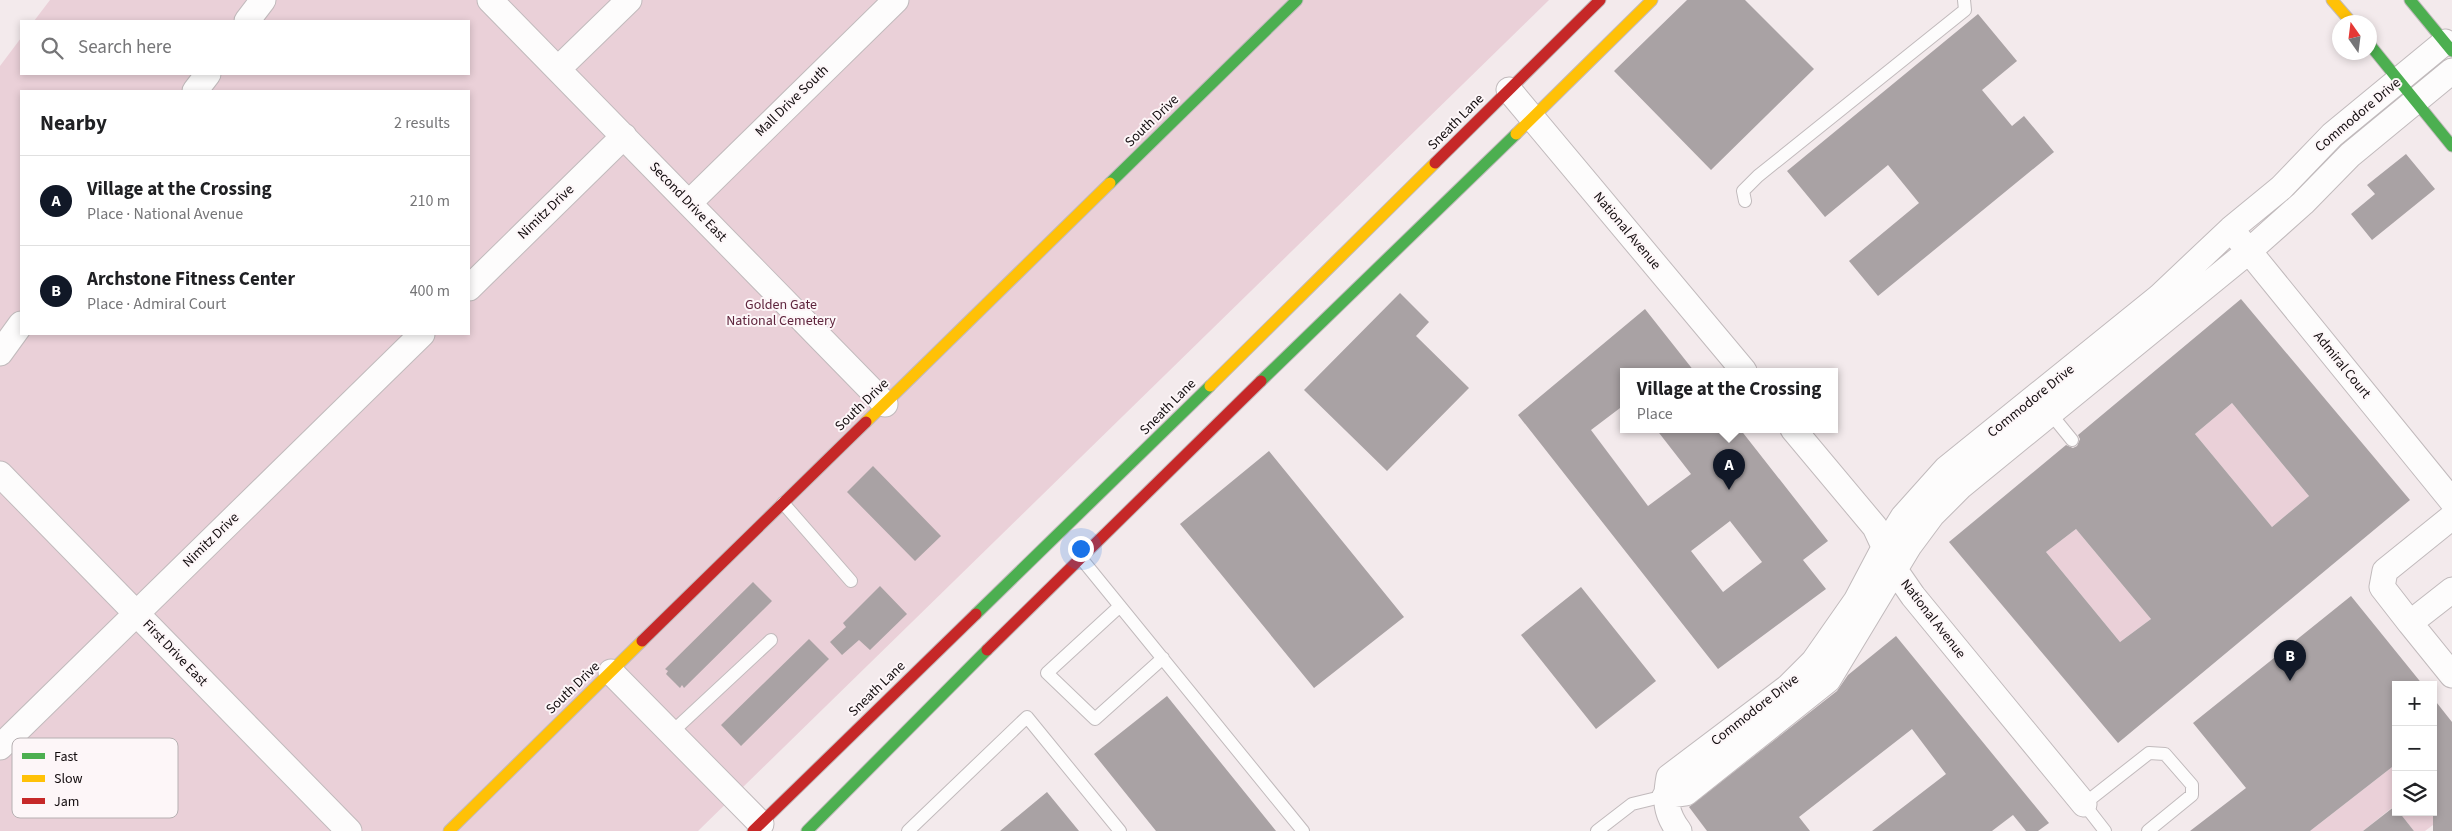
<!DOCTYPE html>
<meta charset="utf-8">
<style>
:root{--surface:#fff;--page:#f2f2f2;--text:#202124;--muted:#757577;--line:#e0e0e0;--accent:#111827}
body{margin:0;font-family:"Source Sans 3",sans-serif;background:var(--page);color:var(--text)}
.controls{position:absolute;right:15px;bottom:15px;display:grid;overflow:hidden;border-radius:0px;box-shadow:0 2px 8px #0003}
.controls button{width:45px;height:45px;display:grid;place-items:center;padding:0;border:0;border-bottom:1px solid var(--line);background:var(--surface);color:var(--text);font:25px sans-serif}
.compass{position:absolute;left:2332px;top:15px;width:45px;height:45px;border-radius:50%;background:var(--surface);box-shadow:0 2px 8px #0003;rotate:346deg}
.you{position:absolute;left:1080px;top:548px;width:18px;height:18px;margin:-12px;border:4px solid #fff;border-radius:50%;background:#1a73e8;box-shadow:0 0 0 8px #1a73e833}
.badge{display:grid;place-items:center;width:32px;height:32px;border-radius:50%;background:var(--accent);color:#fff;font-size:16px;font-weight:700}
.pin{position:absolute;translate:-50% -41px;filter:drop-shadow(0 1px 2px #0008)}
.pin::after{content:'';position:absolute;top:26px;width:18px;height:15px;background:inherit;clip-path:polygon(0 0,100% 0,50% 100%)}
.popup{position:absolute;left:1620px;top:368px;width:218px;height:65px;box-sizing:border-box;display:grid;place-content:center;border-radius:0px;background:var(--surface);filter:drop-shadow(0 1px 4px #0005);font-size:16px;white-space:nowrap;color:var(--muted)}
.popup b{font-size:19px;color:var(--text)}
.popup::after{content:'';position:absolute;left:50%;top:100%;margin-left:-10px;border:10px solid transparent;border-top-color:var(--surface)}
.list{margin:0;padding:0;list-style:none}
h2{display:flex;justify-content:space-between;align-items:center;height:65px;margin:0;padding:0 20px;font-size:21px}
h2 small{font-size:16px;font-weight:400;color:var(--muted)}
.list li{display:grid;grid-template-columns:32px 1fr auto;gap:15px;align-items:center;box-sizing:border-box;height:90px;padding:0 20px;border-top:1px solid var(--line)}
.list b{display:block;font-size:19px;white-space:nowrap}
.list p{margin:0;font-size:16px;white-space:nowrap;color:var(--muted)}
.list em{font-size:16px;font-style:normal;color:var(--muted)}
.icon{flex:none;width:28px;height:28px;fill:none;stroke:currentColor;stroke-width:2;stroke-linecap:round;stroke-linejoin:round}
.map{position:relative;flex:none;width:2452px;height:831px;overflow:hidden}
.search{position:absolute;background:var(--surface);box-shadow:0 2px 8px #0003;left:20px;top:20px;width:450px;height:55px;display:flex;align-items:center;gap:12px;box-sizing:border-box;padding:0 18px;border-radius:0px;color:var(--muted);font-size:19px}
.panel{position:absolute;background:var(--surface);box-shadow:0 2px 8px #0003;left:20px;top:90px;width:450px;height:245px;border-radius:0px}
.map>svg:first-child{display:block}
.green{fill:#ead0d8;fill-rule:evenodd}
.building{fill:#a9a2a4;fill-rule:evenodd}
.lines{fill:none;stroke-linecap:round;stroke-linejoin:round}
.lane-casing{stroke:#c1babc;stroke-width:14}
.street-casing{stroke:#c1babc;stroke-width:27}
.fast-casing{stroke:#c1babc;stroke-width:13}
.slow-casing{stroke:#c1babc;stroke-width:13}
.jam-casing{stroke:#c1babc;stroke-width:13}
.lane{stroke:#fdfcfc;stroke-width:12}
.street{stroke:#fdfcfc;stroke-width:25}
.fast{stroke:#4caf50;stroke-width:11}
.slow{stroke:#ffc107;stroke-width:11}
.jam{stroke:#c62828;stroke-width:11}
.labels{text-anchor:middle;dominant-baseline:central;stroke-width:4;stroke-linejoin:round;paint-order:stroke}
.street-label{font-size:14px;fill:#120c0e;stroke:#fdf6f8}
.park-label{font-size:14px;fill:#5e243c;stroke:#fdf6f8}
.key{fill:#fdf6f8;stroke:#b6b0b2;stroke-width:1}
.key-label{font-size:14px;fill:#120c0e}
</style>
<div class="map">
<svg width="2452" height="831" viewBox="0 0 2452 831">
<rect width="100%" height="100%" fill="#f3eaec"/>
<path class="green" d="M 50,0 L 1549,0 L 698,831 L 0,831 L 0,66 L 21,38 L 21,74 L 469,74 L 469,21 L 34,21 ZM 21,91 L 469,91 L 469,334 L 21,334 Z
M 2232,403 L 2309,496 L 2272,527 L 2195,434 Z
M 2076,529 L 2151,619 L 2120,642 L 2046,552 Z
M 2396,764 L 2396,808 L 2394,806 L 2363,831 L 2310,831 Z
M 2399,812 L 2433,812 L 2441,819 L 2425,831 L 2414,831 Z"/>
<path class="building" d="M 1687,0 L 1745,0 L 1814,69 L 1711,170 L 1614,71 Z
M 1978,14 L 2017,61 L 1982,90 L 2012,126 L 2024,116 L 2054,152 L 1878,296 L 1849,261 L 1919,203 L 1888,165 L 1825,217 L 1787,171 Z
M 2406,154 L 2435,189 L 2372,240 L 2351,214 L 2375,194 L 2367,185 Z
M 1400,293 L 1429,322 L 1416,336 L 1469,388 L 1387,471 L 1304,390 Z
M 2241,299 L 2410,500 L 2118,743 L 1949,542 L 2066,445 L 2073,448 L 2077,446 L 2080,439 L 2078,435 ZM 2232,403 L 2309,496 L 2272,527 L 2195,434 ZM 2076,529 L 2151,619 L 2120,642 L 2046,552 Z
M 1645,309 L 1694,371 L 1624,371 L 1624,405 L 1591,430 L 1648,506 L 1691,474 L 1656,429 L 1740,429 L 1828,541 L 1803,560 L 1826,589 L 1718,669 L 1518,415 ZM 1730,521 L 1762,562 L 1723,592 L 1691,551 Z
M 1269,451 L 1404,617 L 1314,688 L 1180,524 Z
M 873,466 L 941,536 L 915,561 L 847,492 Z
M 753,582 L 772,601 L 684,688 L 682,685 L 680,688 L 666,674 L 668,671 L 665,669 Z
M 880,586 L 907,614 L 870,650 L 859,640 L 842,655 L 830,642 L 846,627 L 843,623 Z
M 1581,587 L 1656,681 L 1596,729 L 1521,635 Z
M 2351,596 L 2423,685 L 2396,685 L 2396,764 L 2310,831 L 2190,831 L 2246,788 L 2193,723 Z
M 1896,636 L 2049,823 L 2038,831 L 2026,831 L 2013,815 L 1992,831 L 1872,831 L 1946,774 L 1912,729 L 1799,817 L 1810,831 L 1707,831 L 1689,807 L 1837,691 L 1848,675 Z
M 809,639 L 829,659 L 741,746 L 721,725 Z
M 1167,696 L 1276,831 L 1156,831 L 1094,754 Z
M 2433,698 L 2452,722 L 2452,831 L 2433,831 Z
M 1047,792 L 1079,831 L 1000,831 Z
M 2395,806 L 2396,812 L 2399,812 L 2414,831 L 2363,831 Z"/>
<g class="lines">
<g class="lane-casing">
<path id="lane" d="M 1745,201 L 1743,191 L 1758,176 L 1965,10 L 1964,0
M 2050,413 L 2072,440
M 783,503 L 851,581
M 1080,557 L 1303,831
M 1120,606 L 1047,673 L 1095,719 L 1163,658
M 671,733 L 771,640
M 908,831 L 1027,717 L 1120,831
M 1597,831 L 1632,804 L 1665,796
M 2105,831 L 2084,804 L 2149,753 L 2165,754 L 2192,785 L 2192,795 L 2148,831"/>
</g>
<g class="street-casing">
<path id="street" d="M 490,0 L 885,404
M 247,21 L 263,0
M 558,69 L 629,0
M 1509,90 L 1744,371
M 195,91 L 208,74
M 689,203 L 896,0
M 2239,239 L 2452,501
M 469,288 L 624,136
M 0,353 L 21,324
M 1793,429 L 1875,527 L 1895,570 L 1913,596 L 2084,804
M 0,474 L 349,831
M 2452,517 L 2385,571 L 2382,587 L 2410,623 L 2452,590
M 2410,623 L 2452,675
M 611,672 L 761,824
M 0,747 L 422,334
M 1665,796 L 1686,793 L 1828,680 L 1909,546 L 1932,515 L 1961,486 L 2249,251 L 2303,203 L 2350,155 L 2452,71
M 1679,831 C 1665,813 1665,799 1669,777 L 1788,687 L 1814,661 L 1856,601 L 1885,546 L 1903,517 L 1946,469 L 2159,297 L 2231,229 L 2281,188 L 2332,135 L 2445,42"/>
</g>
<g class="fast-casing">
<path id="fast" d="M 2410,0 L 2452,51
M 2370,45 L 2452,146
M 1110,183 L 1297,0
M 1261,381 L 1516,134
M 976,614 L 1210,386
M 807,831 L 987,650"/>
</g>
<g class="slow-casing">
<path id="slow" d="M 2332,0 L 2351,22
M 1516,134 L 1652,0
M 1210,386 L 1435,163
M 866,422 L 1110,183
M 449,831 L 642,641"/>
</g>
<g class="jam-casing">
<path id="jam" d="M 1435,163 L 1600,0
M 642,641 L 866,422
M 987,650 L 1261,381
M 753,831 L 976,614"/>
</g>
<use href="#lane" class="lane"/>
<use href="#street" class="street"/>
<use href="#fast" class="fast"/>
<use href="#slow" class="slow"/>
<use href="#jam" class="jam"/>
</g>
<g class="labels">
<g class="street-label">
<text transform="translate(792 101) rotate(-44)">Mall Drive South</text>
<text transform="translate(2358 115) rotate(-40)">Commodore Drive</text>
<text transform="translate(1152 121) rotate(-44)">South Drive</text>
<text transform="translate(1456 122) rotate(-45)">Sneath Lane</text>
<text transform="translate(688 202) rotate(46)">Second Drive East</text>
<text transform="translate(546 212) rotate(-44)">Nimitz Drive</text>
<text transform="translate(1627 231) rotate(50)">National Avenue</text>
<text transform="translate(2342 365) rotate(51)">Admiral Court</text>
<text transform="translate(2031 401) rotate(-39)">Commodore Drive</text>
<text transform="translate(862 405) rotate(-44)">South Drive</text>
<text transform="translate(1168 407) rotate(-45)">Sneath Lane</text>
<text transform="translate(211 540) rotate(-44)">Nimitz Drive</text>
<text transform="translate(1933 619) rotate(52)">National Avenue</text>
<text transform="translate(175 653) rotate(46)">First Drive East</text>
<text transform="translate(573 688) rotate(-44)">South Drive</text>
<text transform="translate(877 689) rotate(-44)">Sneath Lane</text>
<text transform="translate(1755 710) rotate(-38)">Commodore Drive</text>
</g>
<g class="park-label">
<text x="781" y="305">Golden Gate<tspan x="781" dy="16">National Cemetery</tspan></text>
</g>
</g>
<rect x="12" y="738" width="166" height="80" rx="8" class="key"/>
<rect x="22" y="753" width="23" height="6" fill="#4caf50"/>
<rect x="22" y="775" width="23" height="7" fill="#ffc107"/>
<rect x="22" y="798" width="23" height="6" fill="#c62828"/>
<g class="key-label">
<text x="54" y="761">Fast</text>
<text x="54" y="783">Slow</text>
<text x="54" y="806">Jam</text>
</g>
</svg>
<div class="controls">
<button>+</button>
<button>−</button>
<button><svg class="icon" aria-label="layers" viewBox="0 0 24 24"><path d="M12 4l9 5-9 5-9-5zM3 14l9 5 9-5"/></svg></button>
</div>
<svg class="compass" viewBox="-18 -18 36 36"><path d="M0-13l5 13h-10z" fill="#e53935"/><path d="M0 13l5-13h-10z" fill="#757577"/></svg>
<div class="you"></div>
<div class="pin badge" style="left:1729px;top:490px">A</div>
<div class="popup"><b>Village at the Crossing</b>Place</div>
<div class="pin badge" style="left:2290px;top:681px">B</div>
<div class="search"><svg class="icon" aria-label="search" viewBox="0 0 24 24"><circle cx="10" cy="10" r="6"/><path d="M15 15l6 6"/></svg>Search here</div>
<section class="panel">
<h2>Nearby<small>2 results</small></h2>
<ul class="list">
<li><span class="badge">A</span><div><b>Village at the Crossing</b><p>Place · National Avenue</p></div><em>210 m</em></li>
<li><span class="badge">B</span><div><b>Archstone Fitness Center</b><p>Place · Admiral Court</p></div><em>400 m</em></li>
</ul>
</section>
</div>
